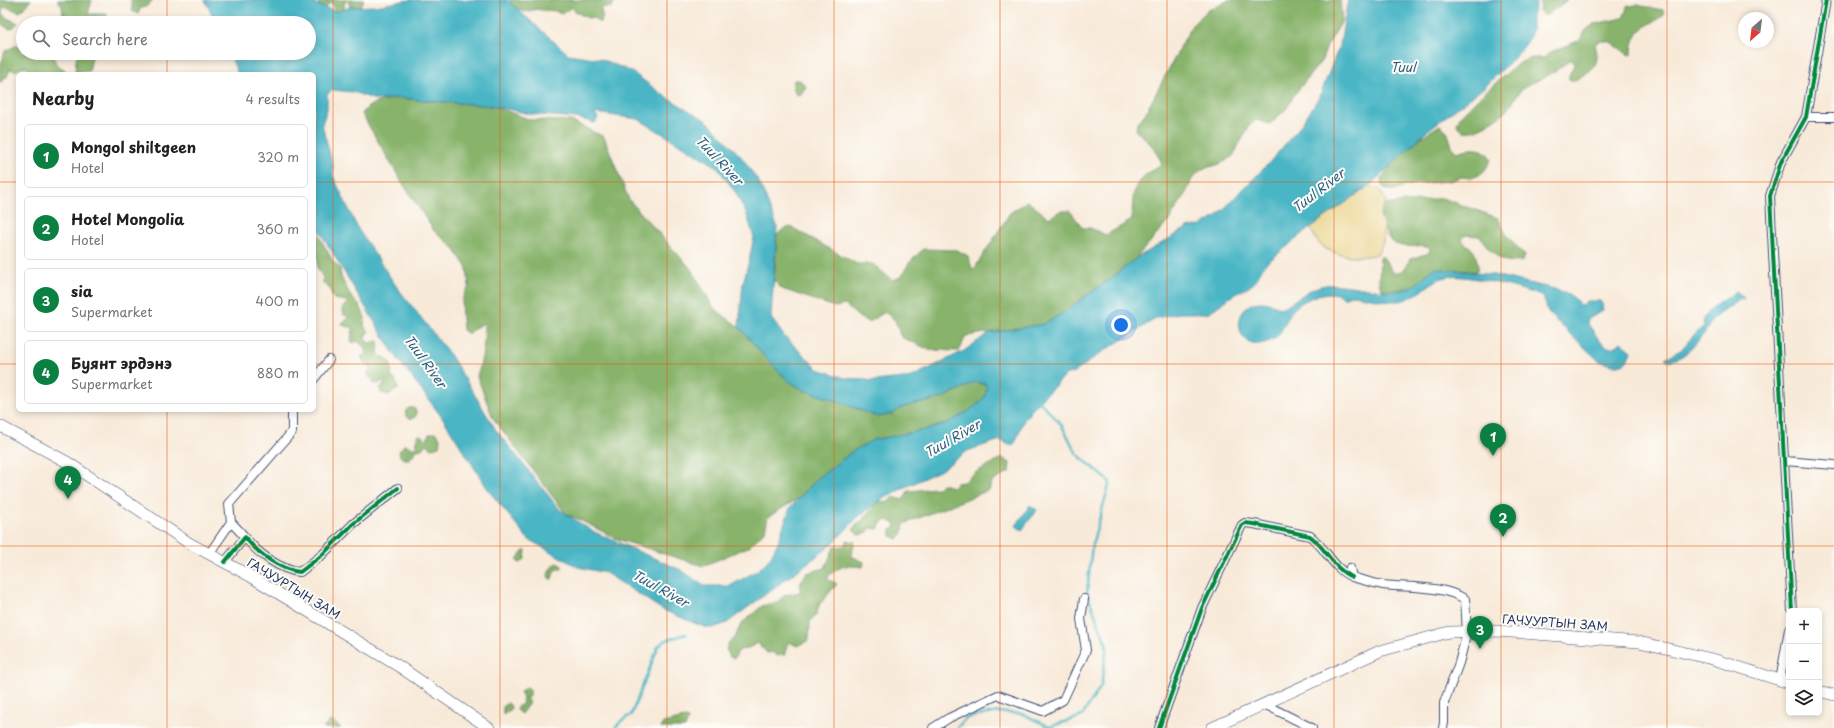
<!DOCTYPE html>
<meta charset="utf-8">
<style>
:root{--surface:#fff;--page:#f6f6f6;--text:#202124;--muted:#757577;--line:#e0e0e0;--accent:#0b8043}
body{margin:0;font-family:"Playpen Sans",sans-serif;background:var(--page);color:var(--text)}
.controls{position:absolute;right:12px;bottom:12px;display:grid;overflow:hidden;border-radius:6px;box-shadow:0 2px 6px #0003}
.controls button{width:36px;height:36px;display:grid;place-items:center;padding:0;border:0;border-bottom:1px solid var(--line);background:var(--surface);color:var(--text);font:20px sans-serif}
.compass{position:absolute;left:1738px;top:12px;width:36px;height:36px;border-radius:50%;background:var(--surface);box-shadow:0 2px 6px #0003;rotate:208deg}
.you{position:absolute;left:1121px;top:325px;width:14px;height:14px;margin:-10px;border:3px solid #fff;border-radius:50%;background:#1a73e8;box-shadow:0 0 0 6px #1a73e833}
.badge{display:grid;place-items:center;width:26px;height:26px;border-radius:50%;background:var(--accent);color:#fff;font-size:13px;font-weight:700}
.pin{position:absolute;translate:-50% -33px;filter:drop-shadow(0 1px 2px #0008)}
.pin::after{content:'';position:absolute;top:21px;width:14px;height:12px;background:inherit;clip-path:polygon(0 0,100% 0,50% 100%)}
.list{margin:0;padding:0;list-style:none}
h2{display:flex;justify-content:space-between;align-items:center;height:52px;margin:0;padding:0 16px;font-size:17px}
h2 small{font-size:13px;font-weight:400;color:var(--muted)}
.list li{display:grid;grid-template-columns:26px 1fr auto;gap:12px;align-items:center;box-sizing:border-box;height:64px;margin:0 8px 8px;padding:0 8px;border:1px solid var(--line);border-radius:6px}
.list b{display:block;font-size:15px;white-space:nowrap}
.list p{margin:0;font-size:13px;white-space:nowrap;color:var(--muted)}
.list em{font-size:13px;font-style:normal;color:var(--muted)}
.icon{flex:none;width:22px;height:22px;fill:none;stroke:currentColor;stroke-width:2;stroke-linecap:round;stroke-linejoin:round}
.map{position:relative;flex:none;width:1834px;height:728px;overflow:hidden}
.search{position:absolute;background:var(--surface);box-shadow:0 2px 6px #0003;left:16px;top:16px;width:300px;height:44px;display:flex;align-items:center;gap:10px;box-sizing:border-box;padding:0 14px;border-radius:22px;color:var(--muted);font-size:15px}
.panel{position:absolute;background:var(--surface);box-shadow:0 2px 6px #0003;left:16px;top:72px;width:300px;height:340px;border-radius:6px}
.map>svg:first-child{display:block}
.forest{fill:#87b36b;stroke:#517164}
.sand{fill:#eeda9e;stroke:#84847e}
.water{fill:#49b5c5;stroke:#327292;fill-rule:evenodd}
.lines{fill:none;stroke-linecap:round;stroke-linejoin:round}
.stream{stroke:#49b5c5;stroke-width:2.5}
.minor-casing{stroke:#3c4b70;stroke-width:10}
.secondary-casing{stroke:#3c4b70;stroke-width:12}
.minor{stroke:#fff;stroke-width:8}
.secondary{stroke:#fff;stroke-width:11}
.cycleway-casing{stroke:#fdfcf7;stroke-width:6}
.cycleway{stroke:#00873e;stroke-width:4}
.grid{fill:none;stroke:#e8590c;stroke-width:1;stroke-opacity:0.55}
.labels{text-anchor:middle;dominant-baseline:central;stroke-width:4;stroke-linejoin:round;paint-order:stroke}
.street-label{font-size:12px;fill:#1b2f5e;stroke:#fdfcf7}
.water-label{font-size:13px;font-style:italic;fill:#2b5e82;stroke:#fdfcf7}
</style>
<div class="map">
<svg width="1834" height="728" viewBox="0 0 1834 728">
<rect width="100%" height="100%" fill="#fdfcf7"/>
<filter id="ink" filterUnits="userSpaceOnUse"><feTurbulence type="fractalNoise" baseFrequency=".025" numOctaves="2"/><feDisplacementMap in="SourceGraphic" scale="8" xChannelSelector="R" yChannelSelector="G"/><feConvolveMatrix kernelMatrix="1 2 1 2 8 2 1 2 1" color-interpolation-filters="sRGB"/></filter>
<filter id="wash" filterUnits="userSpaceOnUse"><feTurbulence type="fractalNoise" baseFrequency=".012" numOctaves="4" result="noise"/><feDisplacementMap in="SourceGraphic" scale="16" xChannelSelector="R" yChannelSelector="G"/><feGaussianBlur stdDeviation="0.9" result="paint"/><feColorMatrix in="noise" values="0 0 0 0 0 0 0 0 0 0 0 0 0 0 0 0 0 1.4 0 .05"/><feComposite in="paint" operator="in"/></filter>
<g filter="url(#wash)">
<rect width="100%" height="100%" fill="#f8ead9"/>
<path class="forest" d="M 0,0 L 31,0 L 20,12 L 6,7 L 2,9 L 2,13 L 5,17 L 18,23 L 13,28 L 9,29 L 0,23 Z
M 57,0 L 92,0 L 88,14 L 107,14 L 107,23 L 76,23 L 74,18 L 63,14 L 62,6 Z
M 130,0 L 153,0 L 147,6 L 140,9 L 138,14 L 132,11 L 132,3 Z
M 320,0 L 347,0 L 344,4 L 344,9 L 337,13 L 335,11 L 333,4 L 330,2 L 326,8 L 318,5 Z
M 348,0 L 364,0 L 361,6 L 350,7 Z
M 509,0 L 615,0 L 612,7 L 602,7 L 601,11 L 603,18 L 599,23 L 593,17 L 588,18 L 576,12 L 572,7 L 562,14 C 552,8 546,12 537,9 L 524,12 L 515,7 Z
M 1227,0 L 1340,0 L 1342,21 L 1327,46 L 1322,60 L 1294,95 L 1287,108 L 1270,124 L 1256,120 L 1249,126 L 1233,156 L 1220,164 L 1202,169 L 1192,179 L 1186,193 L 1168,222 L 1135,259 L 1110,279 L 1064,312 L 1044,324 L 966,336 L 959,351 L 930,350 L 901,337 L 895,320 L 885,312 L 869,322 L 860,318 L 845,305 L 835,307 L 782,289 L 774,281 L 777,235 L 783,229 L 791,227 L 857,264 L 873,264 L 892,280 L 901,277 L 909,263 L 923,249 L 957,250 L 968,256 L 973,271 L 1010,213 L 1027,201 L 1049,218 L 1060,211 L 1070,211 L 1083,228 L 1090,228 L 1106,235 L 1132,220 C 1133,188 1132,181 1162,164 C 1156,149 1149,141 1136,131 L 1137,123 L 1145,114 L 1192,25 L 1207,11 Z
M 1541,0 L 1567,0 L 1547,15 L 1543,15 L 1539,12 Z
M 1636,5 L 1663,10 L 1664,15 C 1660,19 1656,20 1651,23 C 1638,30 1632,40 1632,54 L 1629,55 L 1609,41 L 1598,41 L 1595,45 C 1602,67 1590,71 1573,81 L 1569,80 L 1569,75 L 1574,65 L 1572,59 C 1565,63 1559,69 1552,73 C 1543,79 1528,83 1520,91 C 1515,96 1513,104 1508,109 C 1499,118 1464,144 1457,124 L 1461,115 L 1476,100 L 1519,63 L 1532,58 L 1544,58 L 1551,52 L 1580,40 L 1586,30 L 1594,24 L 1623,18 L 1628,6 Z
M 17,45 L 23,53 L 54,53 L 55,63 L 65,70 L 64,74 L 31,74 L 26,66 L 15,71 L 10,69 L 7,77 L 2,78 L 3,80 L 0,83 L 0,63 L 2,62 L 5,51 Z
M 78,53 L 93,53 L 89,71 L 75,73 L 76,60 Z
M 143,53 L 157,53 L 152,59 L 143,58 Z
M 794,80 L 800,80 L 806,87 L 801,94 L 796,95 L 793,86 Z
M 397,98 L 493,106 L 531,120 L 571,121 L 604,137 L 629,200 L 691,269 L 714,308 L 739,327 L 773,366 L 789,381 L 804,390 L 837,401 L 878,417 L 892,414 L 903,407 L 942,398 L 975,382 L 985,384 L 987,387 L 985,396 L 981,401 L 969,411 L 950,422 L 929,429 L 873,440 L 853,451 L 817,479 L 799,498 L 768,517 L 765,531 L 750,546 L 703,566 L 617,539 L 578,519 L 566,514 L 493,418 L 477,376 C 483,358 485,342 484,323 L 476,327 L 469,334 L 463,330 C 462,315 458,299 469,287 L 467,268 L 453,247 L 434,231 L 400,179 L 362,114 C 370,101 383,101 397,98 Z
M 1440,125 L 1447,131 L 1453,149 L 1457,152 C 1470,148 1485,145 1491,160 L 1485,170 L 1479,175 L 1472,178 L 1462,177 L 1449,181 L 1415,184 L 1405,186 L 1398,190 L 1387,190 L 1382,186 L 1381,180 C 1394,157 1417,139 1440,125 Z
M 1442,198 L 1498,218 L 1506,234 L 1525,256 L 1523,261 C 1500,266 1491,251 1479,236 L 1465,235 L 1462,240 C 1464,244 1469,245 1472,249 C 1476,253 1477,261 1478,267 L 1476,272 L 1453,269 L 1426,274 C 1415,290 1400,292 1382,289 L 1379,282 L 1380,257 L 1383,257 L 1394,273 C 1403,273 1406,267 1410,259 L 1429,253 L 1430,248 C 1415,243 1397,253 1387,235 C 1385,232 1385,229 1384,226 C 1381,217 1380,214 1384,205 C 1403,201 1422,202 1442,198 Z
M 314,227 L 334,263 L 340,268 L 341,277 L 351,297 L 360,306 L 365,318 L 364,326 L 369,331 L 365,336 L 366,341 L 370,343 L 378,341 C 380,347 377,351 379,356 C 391,357 393,366 391,377 C 396,379 397,383 398,389 L 388,395 L 381,393 L 380,388 L 385,383 L 384,381 L 377,384 L 373,383 L 373,380 L 367,375 L 370,369 L 369,363 L 367,365 L 364,363 L 361,356 L 366,355 L 364,347 L 357,341 L 353,343 L 351,341 L 352,332 L 354,328 L 342,325 L 344,321 L 350,317 L 344,315 L 343,311 L 344,306 L 347,304 L 347,301 L 334,299 L 331,295 L 331,290 L 322,282 L 323,278 L 317,267 L 318,261 L 314,250 Z
M405.5 413a5.5 5.5 0 1 1 11 0a5.5 5.5 0 1 1-11 0Z
M 436,432 L 440,438 L 439,446 L 432,448 L 426,444 L 422,449 L 417,450 L 409,459 L 403,459 L 400,456 L 399,451 L 405,444 L 412,448 L 416,448 L 417,436 L 420,435 L 427,440 L 429,434 Z
M 1002,458 L 1010,463 L 1009,472 L 992,482 L 989,490 L 904,524 L 902,535 L 898,539 L 891,536 L 891,530 L 896,527 L 895,523 L 886,520 L 881,523 L 878,529 L 870,528 L 867,533 L 859,535 L 853,530 L 856,524 L 863,520 L 875,505 L 881,501 L 887,503 L 893,497 L 903,500 L 908,491 C 919,491 927,488 939,488 L 942,484 L 953,487 L 956,483 L 964,482 C 972,473 991,464 1002,458 Z
M 847,540 L 855,542 L 851,556 L 864,562 L 863,567 C 845,565 840,565 828,577 L 828,580 L 834,582 L 837,584 L 819,605 L 817,613 L 810,622 L 809,640 L 798,646 L 788,642 L 784,656 L 782,654 L 778,656 L 772,652 L 767,653 L 758,643 L 746,649 L 739,650 L 734,659 L 730,657 L 726,649 L 728,643 L 735,638 L 741,624 L 762,606 L 777,602 L 785,595 L 800,592 L 801,580 L 807,573 L 825,568 L 834,547 L 844,546 Z
M 526,550 L 525,559 L 522,562 L 519,563 L 517,560 C 520,555 521,552 526,550 Z
M 557,563 L 562,566 L 562,569 L 557,569 L 554,571 L 552,579 L 550,579 L 548,576 L 550,569 Z
M 528,687 L 530,691 L 530,696 L 526,698 L 529,703 L 521,714 L 516,710 L 518,706 L 522,705 L 523,697 L 520,692 L 523,689 Z
M 508,703 L 511,706 L 510,710 L 503,715 L 503,706 Z
M 685,718 L 688,719 L 685,728 L 660,728 L 663,723 Z
M 329,721 L 333,722 L 341,728 L 323,728 L 327,725 Z"/>
<path class="sand" d="M 1369,186 L 1380,190 L 1386,201 L 1380,213 L 1381,219 L 1384,226 L 1383,242 L 1377,254 C 1361,259 1329,256 1318,242 C 1315,238 1313,232 1310,228 Z"/>
<path class="water" d="M 205,0 L 310,0 L 318,5 L 337,12 L 350,7 L 375,6 L 410,0 L 507,0 L 568,54 L 601,59 L 632,72 L 666,97 L 707,121 L 731,146 L 744,160 L 760,184 L 777,226 L 771,318 L 784,336 L 818,369 L 845,378 L 875,381 L 912,377 L 964,351 L 989,333 L 1044,324 L 1064,312 L 1110,279 L 1135,259 L 1187,228 L 1201,226 L 1216,217 L 1269,163 L 1298,129 L 1320,96 L 1340,44 L 1348,0 L 1537,0 L 1532,16 L 1532,30 L 1528,41 L 1518,54 L 1487,85 L 1428,130 L 1369,186 L 1310,228 L 1264,265 L 1255,282 L 1249,287 L 1235,294 L 1208,313 L 1179,313 L 1157,318 L 1102,352 L 1074,373 L 1067,374 L 1039,401 L 1024,420 L 1015,443 L 1011,446 L 1000,440 L 967,451 L 941,470 L 885,497 L 858,517 L 829,547 L 727,623 L 713,628 L 704,627 L 663,610 L 606,573 L 578,567 L 528,539 L 489,491 L 444,420 L 394,354 L 314,222 L 314,74 L 238,74 L 229,53 L 309,53 L 309,23 L 216,23 ZM 332,90 L 353,92 L 376,100 L 397,98 L 493,106 L 530,114 L 577,118 L 595,123 L 598,118 L 595,113 L 638,119 L 716,166 L 736,193 L 747,215 L 754,237 L 749,261 L 743,283 L 739,327 L 773,366 L 789,381 L 804,390 L 837,401 L 878,417 L 892,414 L 903,407 L 942,398 L 975,382 L 985,384 L 987,387 L 985,396 L 981,401 L 969,411 L 950,422 L 929,429 L 873,440 L 853,451 L 817,479 L 790,508 L 778,542 L 770,558 L 758,570 L 730,586 L 704,586 L 681,570 L 592,531 L 560,510 L 496,430 L 451,356 L 396,286 L 358,229 L 333,176 L 333,166 L 322,124 L 327,109 L 327,95 Z
M 1435,268 L 1493,275 L 1555,289 L 1573,297 L 1582,306 L 1588,301 L 1600,301 L 1602,304 L 1603,310 L 1587,320 L 1588,324 C 1597,335 1606,358 1621,342 L 1632,351 C 1628,369 1611,367 1598,360 L 1549,314 L 1543,297 C 1525,289 1458,271 1442,278 C 1427,284 1415,299 1399,301 C 1383,302 1366,296 1350,295 L 1344,298 C 1342,297 1339,294 1336,294 C 1323,290 1300,301 1292,311 C 1285,321 1283,332 1274,339 C 1269,342 1264,343 1259,344 C 1232,345 1233,301 1262,302 C 1269,302 1274,306 1280,308 C 1296,302 1308,287 1326,285 C 1347,282 1385,296 1406,289 C 1419,285 1424,275 1435,268 Z
M 1736,291 L 1746,300 L 1740,299 C 1732,307 1722,310 1714,318 C 1710,322 1709,326 1706,331 C 1697,342 1683,362 1667,360 L 1665,358 L 1681,350 L 1693,336 L 1704,326 L 1703,319 C 1711,305 1724,301 1736,291 Z
M 1030,505 L 1037,510 L 1022,530 L 1016,526 Z"/>
<g class="lines">
<path class="stream" d="M 615,728 L 621,721 L 631,715 L 658,647 L 664,641 L 686,634
M 957,728 L 966,718 L 998,712 L 1023,714 L 1050,727 L 1082,716 L 1101,686 L 1107,646 L 1087,593 L 1092,545 L 1110,482 L 1077,454 L 1061,424 L 1039,401"/>
</g>
</g>
<g filter="url(#ink)">
<g class="lines">
<g class="minor-casing">
<path id="minor" d="M 1806,117 L 1834,117
M 314,379 L 329,360
M 1785,461 L 1834,465
M 245,537 L 231,522 L 229,504 L 292,432 L 292,410
M 209,554 L 231,522
M 225,562 L 245,537 C 257,553 280,570 300,572 L 322,555 L 353,524 L 398,488
M 1350,568 L 1352,577 C 1362,580 1373,583 1383,585 C 1410,588 1441,585 1465,599 L 1467,632 L 1459,663 L 1444,703 L 1444,723 L 1443,728
M 1792,611 L 1770,196 L 1781,162 L 1806,117 L 1826,0
M 1780,681 L 1789,629
M 1264,704 L 1312,728
M 933,728 L 949,718 L 998,695 L 1043,711 L 1063,700 L 1086,650 L 1081,619 L 1084,599
M 1159,728 L 1202,608 L 1242,525 L 1245,523 L 1254,524 L 1310,536 C 1327,549 1333,569 1352,577"/>
</g>
<g class="secondary-casing">
<path id="secondary" d="M 0,426 L 67,462 L 189,543 L 250,576 L 400,667 L 489,728
M 1819,691 L 1834,695
M 1212,728 L 1380,651 L 1449,632 L 1498,631 L 1639,642 L 1716,660 L 1789,683"/>
</g>
<use href="#minor" class="minor"/>
<use href="#secondary" class="secondary"/>
<g class="cycleway-casing">
<path id="cycleway" d="M 225,562 L 245,537 C 257,553 280,570 300,572 L 322,555 L 353,524 L 398,488
M 1792,611 L 1770,196 L 1781,162 L 1806,117 L 1826,0
M 1159,728 L 1202,608 L 1242,525 L 1245,523 L 1254,524 L 1310,536 C 1327,549 1333,569 1352,577"/>
</g>
<use href="#cycleway" class="cycleway"/>
</g>
</g>
<path class="grid" d="M 167,0 L 167,23M 333,0 L 333,728M 500,0 L 500,728M 667,0 L 667,728M 834,0 L 834,728M 1000,0 L 1000,728M 1167,0 L 1167,728M 1334,0 L 1334,728M 1501,0 L 1501,728M 1667,0 L 1667,728M 167,53 L 167,74M 0,182 L 18,182M 314,182 L 1834,182M 0,364 L 18,364M 314,364 L 1834,364M 167,410 L 167,728M 0,546 L 1834,546"/>
<g class="labels">
<g class="street-label">
<text transform="translate(294 588) rotate(31)">ГАЧУУРТЫН ЗАМ</text>
<text transform="translate(1555 622) rotate(4)">ГАЧУУРТЫН ЗАМ</text>
</g>
<g class="water-label">
<text x="1403" y="66">Tuul</text>
<text transform="translate(720 160) rotate(47)">Tuul River</text>
<text transform="translate(1318 190) rotate(-38)">Tuul River</text>
<text transform="translate(426 361) rotate(54)">Tuul River</text>
<text transform="translate(952 438) rotate(-30)">Tuul River</text>
<text transform="translate(661 588) rotate(29)">Tuul River</text>
</g>
</g>
</svg>
<div class="controls">
<button>+</button>
<button>−</button>
<button><svg class="icon" aria-label="layers" viewBox="0 0 24 24"><path d="M12 4l9 5-9 5-9-5zM3 14l9 5 9-5"/></svg></button>
</div>
<svg class="compass" viewBox="-18 -18 36 36"><path d="M0-13l5 13h-10z" fill="#e53935"/><path d="M0 13l5-13h-10z" fill="#757577"/></svg>
<div class="you"></div>
<div class="pin badge" style="left:1493px;top:456px">1</div>
<div class="pin badge" style="left:1503px;top:537px">2</div>
<div class="pin badge" style="left:1480px;top:649px">3</div>
<div class="pin badge" style="left:68px;top:499px">4</div>
<div class="search"><svg class="icon" aria-label="search" viewBox="0 0 24 24"><circle cx="10" cy="10" r="6"/><path d="M15 15l6 6"/></svg>Search here</div>
<section class="panel">
<h2>Nearby<small>4 results</small></h2>
<ul class="list">
<li><span class="badge">1</span><div><b>Mongol shiltgeen</b><p>Hotel</p></div><em>320 m</em></li>
<li><span class="badge">2</span><div><b>Hotel Mongolia</b><p>Hotel</p></div><em>360 m</em></li>
<li><span class="badge">3</span><div><b>sia</b><p>Supermarket</p></div><em>400 m</em></li>
<li><span class="badge">4</span><div><b>Буянт эрдэнэ</b><p>Supermarket</p></div><em>880 m</em></li>
</ul>
</section>
</div>
